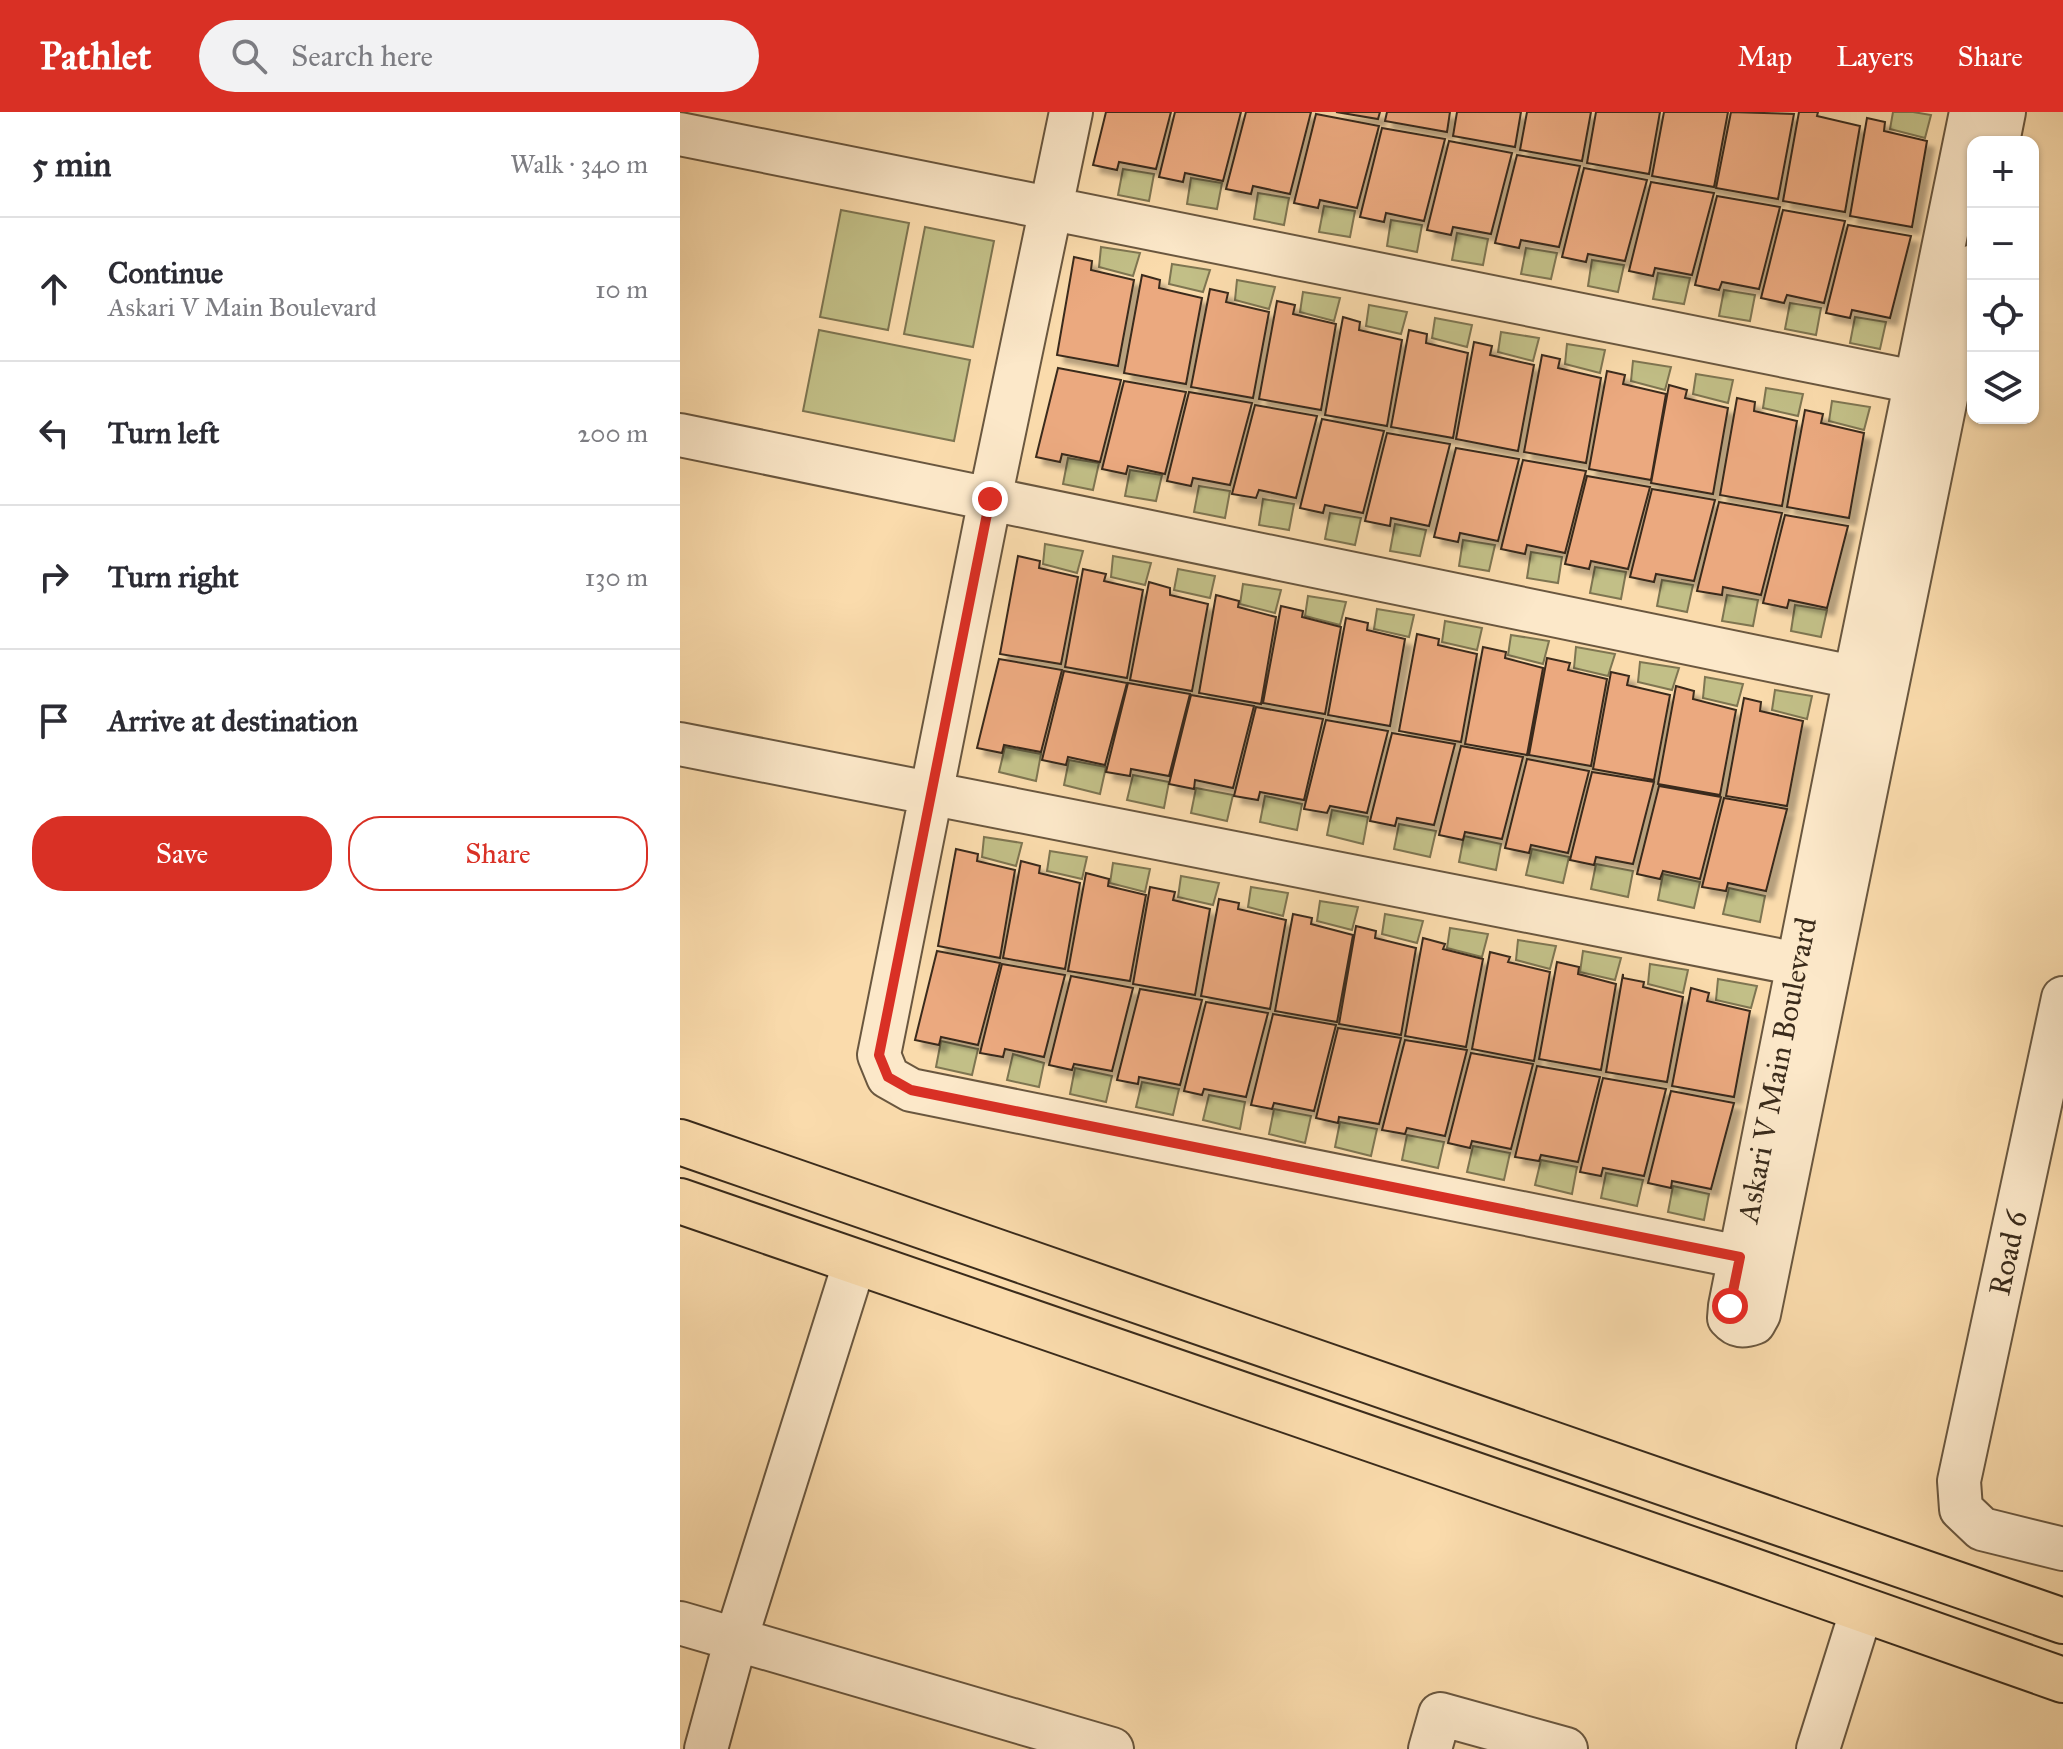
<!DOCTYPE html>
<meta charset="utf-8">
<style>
:root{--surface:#fff;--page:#f2f2f3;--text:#2b2b33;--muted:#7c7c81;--line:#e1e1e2;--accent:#d93025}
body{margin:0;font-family:"IM FELL Great Primer",serif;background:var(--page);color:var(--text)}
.controls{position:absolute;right:24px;top:24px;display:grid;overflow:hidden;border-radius:16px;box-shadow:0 2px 6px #0004}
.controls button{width:72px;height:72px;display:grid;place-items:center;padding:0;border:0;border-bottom:2px solid var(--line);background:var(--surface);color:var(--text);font:40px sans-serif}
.stop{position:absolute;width:24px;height:24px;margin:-18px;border:6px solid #d93025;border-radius:50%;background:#fff}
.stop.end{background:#d93025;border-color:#fff;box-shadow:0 2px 8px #0008}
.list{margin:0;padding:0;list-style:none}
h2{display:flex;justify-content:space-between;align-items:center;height:104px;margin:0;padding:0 32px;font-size:34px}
h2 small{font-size:26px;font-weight:400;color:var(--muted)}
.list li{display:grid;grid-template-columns:52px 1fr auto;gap:24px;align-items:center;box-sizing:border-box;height:144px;padding:0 32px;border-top:2px solid var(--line)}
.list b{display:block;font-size:30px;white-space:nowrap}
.list p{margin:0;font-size:26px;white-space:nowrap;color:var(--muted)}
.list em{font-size:26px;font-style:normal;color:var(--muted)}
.actions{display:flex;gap:16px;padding:24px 32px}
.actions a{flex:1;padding:18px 0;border:2px solid var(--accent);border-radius:32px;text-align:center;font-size:28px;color:var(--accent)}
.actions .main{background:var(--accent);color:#fff}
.icon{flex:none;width:44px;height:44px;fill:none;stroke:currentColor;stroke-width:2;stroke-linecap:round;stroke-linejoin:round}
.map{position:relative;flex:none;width:1383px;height:1637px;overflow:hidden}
header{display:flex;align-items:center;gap:48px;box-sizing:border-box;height:112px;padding:0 40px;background:var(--accent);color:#fff}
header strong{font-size:38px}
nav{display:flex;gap:44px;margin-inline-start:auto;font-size:28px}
.search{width:560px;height:72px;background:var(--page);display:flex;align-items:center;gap:20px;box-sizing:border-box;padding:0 28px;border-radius:44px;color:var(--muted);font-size:30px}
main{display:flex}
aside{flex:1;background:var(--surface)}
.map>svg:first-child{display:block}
.green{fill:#c2bf87;stroke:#7e7551;stroke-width:2}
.building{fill:#eba97f;stroke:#3a2b1b;stroke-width:2;filter:url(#shadow)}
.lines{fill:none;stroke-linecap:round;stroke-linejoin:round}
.minor-casing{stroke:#6a573f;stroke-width:46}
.highway-casing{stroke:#3a2b1b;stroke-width:48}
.minor{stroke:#fce8c9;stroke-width:42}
.highway{stroke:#fadbac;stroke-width:44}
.route{stroke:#d93025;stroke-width:10}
.labels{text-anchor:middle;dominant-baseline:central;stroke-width:7;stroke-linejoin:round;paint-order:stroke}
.street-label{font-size:30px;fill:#3a2b1b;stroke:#fce8c9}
</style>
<header>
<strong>Pathlet</strong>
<div class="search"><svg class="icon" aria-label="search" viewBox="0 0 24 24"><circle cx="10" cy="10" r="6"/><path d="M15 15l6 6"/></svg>Search here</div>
<nav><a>Map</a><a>Layers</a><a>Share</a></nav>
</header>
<main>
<aside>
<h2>5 min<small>Walk · 340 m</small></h2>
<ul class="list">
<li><svg class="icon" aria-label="ahead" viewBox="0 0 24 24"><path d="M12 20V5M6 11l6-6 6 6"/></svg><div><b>Continue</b><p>Askari V Main Boulevard</p></div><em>10 m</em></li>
<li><svg class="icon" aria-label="left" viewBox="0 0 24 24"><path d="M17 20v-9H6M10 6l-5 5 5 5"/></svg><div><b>Turn left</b></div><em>200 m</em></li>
<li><svg class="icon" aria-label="right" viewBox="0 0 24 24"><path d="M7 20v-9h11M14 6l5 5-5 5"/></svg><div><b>Turn right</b></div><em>130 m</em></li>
<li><svg class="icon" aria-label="arrive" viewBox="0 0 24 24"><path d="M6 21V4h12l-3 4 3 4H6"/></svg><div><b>Arrive at destination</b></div></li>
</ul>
<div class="actions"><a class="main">Save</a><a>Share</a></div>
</aside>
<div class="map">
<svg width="1383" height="1637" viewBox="0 0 1383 1637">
<defs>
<filter id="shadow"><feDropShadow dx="7" dy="7" stdDeviation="2" flood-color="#0004"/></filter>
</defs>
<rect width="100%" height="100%" fill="#fadbac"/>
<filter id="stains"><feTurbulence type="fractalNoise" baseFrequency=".0025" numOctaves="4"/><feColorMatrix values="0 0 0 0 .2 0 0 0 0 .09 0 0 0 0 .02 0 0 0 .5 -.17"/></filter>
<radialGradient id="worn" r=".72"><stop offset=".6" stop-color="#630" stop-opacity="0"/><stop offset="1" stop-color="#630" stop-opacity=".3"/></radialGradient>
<path class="green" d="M 1213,0 L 1233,0 L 1251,3 L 1245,26 L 1210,17 Z
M 443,57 L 474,62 L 469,89 L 438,83 Z
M 511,66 L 542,71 L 537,97 L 507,92 Z
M 578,81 L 609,86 L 604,113 L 574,107 Z
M 644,94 L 675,99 L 670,125 L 639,120 Z
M 161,98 L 229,111 L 208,218 L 140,205 Z
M 711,108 L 742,113 L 737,140 L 707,134 Z
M 245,115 L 314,129 L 293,235 L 224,222 Z
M 777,121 L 808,127 L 803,153 L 772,148 Z
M 421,135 L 460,141 L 453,164 L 419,155 Z
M 846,136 L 877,141 L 871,167 L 841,162 Z
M 912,148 L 944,153 L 938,180 L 908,174 Z
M 492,152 L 530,158 L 523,180 L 489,172 Z
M 978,161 L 1010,166 L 1004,192 L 973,187 Z
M 557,168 L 595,175 L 589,197 L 555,188 Z
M 1044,178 L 1075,183 L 1070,209 L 1039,204 Z
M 623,180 L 660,186 L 654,209 L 620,200 Z
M 1110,191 L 1141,196 L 1136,223 L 1105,217 Z
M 689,193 L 727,200 L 721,222 L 686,214 Z
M 1175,205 L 1206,210 L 1200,237 L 1170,231 Z
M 755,206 L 792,213 L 787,235 L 752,226 Z
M 139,218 L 290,248 L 274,329 L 123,299 Z
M 821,220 L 859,226 L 853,249 L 818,240 Z
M 887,232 L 925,238 L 920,261 L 885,252 Z
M 953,249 L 991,255 L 985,278 L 951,269 Z
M 1016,262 L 1053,268 L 1048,291 L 1013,282 Z
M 1086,276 L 1123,282 L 1118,304 L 1083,296 Z
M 1152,289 L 1190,295 L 1184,318 L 1149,309 Z
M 388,346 L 419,351 L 413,378 L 383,372 Z
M 450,358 L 482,363 L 476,389 L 445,384 Z
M 519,374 L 550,379 L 545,406 L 514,400 Z
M 583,387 L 614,392 L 609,418 L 579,413 Z
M 650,401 L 681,406 L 675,433 L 645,427 Z
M 715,412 L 746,418 L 740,444 L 710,439 Z
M 783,428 L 815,433 L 809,459 L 779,454 Z
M 365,432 L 403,439 L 397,461 L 363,452 Z
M 851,440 L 882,445 L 878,471 L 847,466 Z
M 433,444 L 471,451 L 465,473 L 431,465 Z
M 915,455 L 946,460 L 941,487 L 910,481 Z
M 498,457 L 535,464 L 530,486 L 494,478 Z
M 982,468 L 1013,473 L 1007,500 L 977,494 Z
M 563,472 L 601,478 L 595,501 L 560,492 Z
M 1047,483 L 1078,488 L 1073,514 L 1042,509 Z
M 628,484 L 666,490 L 660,513 L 625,504 Z
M 1115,493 L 1147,498 L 1141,525 L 1111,519 Z
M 697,497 L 734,503 L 729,525 L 694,517 Z
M 765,509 L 802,516 L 797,538 L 762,530 Z
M 831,523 L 869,529 L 863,552 L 828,543 Z
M 896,535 L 935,542 L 928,564 L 894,556 Z
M 960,550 L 999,556 L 992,578 L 958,570 Z
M 1025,565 L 1063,572 L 1057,594 L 1023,586 Z
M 1095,578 L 1132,584 L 1127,607 L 1092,598 Z
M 325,635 L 361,642 L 356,669 L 319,660 Z
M 389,648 L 426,655 L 420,682 L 384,673 Z
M 453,663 L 489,670 L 484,696 L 447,688 Z
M 516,676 L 553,683 L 547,709 L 511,701 Z
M 585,684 L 622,692 L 617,718 L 580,710 Z
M 652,698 L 688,705 L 683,732 L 647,723 Z
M 719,712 L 756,719 L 750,745 L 714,737 Z
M 784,724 L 821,732 L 816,758 L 779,750 Z
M 304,725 L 342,731 L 336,754 L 302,745 Z
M 852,737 L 889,745 L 883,771 L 846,763 Z
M 370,739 L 407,745 L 402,767 L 367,759 Z
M 433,751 L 470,757 L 465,780 L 430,771 Z
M 916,752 L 953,759 L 948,785 L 911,777 Z
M 983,762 L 1020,770 L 1014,796 L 978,788 Z
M 501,764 L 539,771 L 533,793 L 498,785 Z
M 571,775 L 608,781 L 603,804 L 568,795 Z
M 1049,776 L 1085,784 L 1080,810 L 1043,802 Z
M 640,789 L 678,795 L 672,818 L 637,809 Z
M 705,802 L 743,809 L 737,831 L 702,822 Z
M 770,816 L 808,822 L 802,845 L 767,836 Z
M 838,828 L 876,834 L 870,857 L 836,848 Z
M 903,839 L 941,846 L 935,868 L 900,860 Z
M 970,852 L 1008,858 L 1003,881 L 968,872 Z
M 1038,867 L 1077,874 L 1071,896 L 1036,888 Z
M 261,929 L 298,937 L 292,963 L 256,955 Z
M 333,942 L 364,951 L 359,975 L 327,968 Z
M 395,956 L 432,964 L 426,990 L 390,982 Z
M 462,970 L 499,977 L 493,1003 L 456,995 Z
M 529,983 L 565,990 L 560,1017 L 523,1008 Z
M 594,997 L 631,1004 L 625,1031 L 589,1022 Z
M 660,1010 L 697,1017 L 691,1044 L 655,1035 Z
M 727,1023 L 764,1030 L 758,1056 L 722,1048 Z
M 793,1034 L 830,1041 L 824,1068 L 787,1060 Z
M 861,1048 L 897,1055 L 892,1082 L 855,1073 Z
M 926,1061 L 963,1068 L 957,1094 L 921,1086 Z
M 993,1074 L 1029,1082 L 1024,1108 L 988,1100 Z"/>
<path class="building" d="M 426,0 L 491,0 L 476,57 L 439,50 L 437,58 L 413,53 Z
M 495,0 L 561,0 L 543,69 L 505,61 L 503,70 L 479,65 Z
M 566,0 L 631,0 L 610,82 L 573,74 L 571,82 L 546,77 Z
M 656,0 L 700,0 L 698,7 Z
M 707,0 L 770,0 L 767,20 L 705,9 Z
M 777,0 L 841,0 L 835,35 L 773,24 Z
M 847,0 L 911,0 L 902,49 L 840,38 Z
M 916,0 L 980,0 L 969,62 L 907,51 Z
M 984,0 L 1048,0 L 1034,75 L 972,64 Z
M 1051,0 L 1114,2 L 1098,87 L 1036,76 Z
M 1119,0 L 1138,0 L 1137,4 L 1180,14 L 1165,100 L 1103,89 Z
M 636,2 L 699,14 L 677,96 L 640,88 L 638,96 L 614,91 Z
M 1187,6 L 1205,10 L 1204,19 L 1247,29 L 1232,115 L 1170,104 Z
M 702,16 L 765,27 L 744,109 L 706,101 L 704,110 L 680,105 Z
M 769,29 L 832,41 L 811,122 L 773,115 L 771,123 L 747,118 Z
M 837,43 L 900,54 L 879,135 L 841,128 L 839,136 L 815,131 Z
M 904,56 L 967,68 L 945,149 L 908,142 L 906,150 L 882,145 Z
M 971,70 L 1034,81 L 1012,163 L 975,156 L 973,164 L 949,159 Z
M 1037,84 L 1100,95 L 1079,177 L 1042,170 L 1039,178 L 1015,173 Z
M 1103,98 L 1165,109 L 1144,191 L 1107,183 L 1104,191 L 1081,186 Z
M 1168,113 L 1231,124 L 1210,206 L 1172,198 L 1170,206 L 1146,201 Z
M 394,145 L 412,149 L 411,158 L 454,168 L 438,254 L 377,243 Z
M 462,163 L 480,168 L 479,176 L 522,186 L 506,272 L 444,261 Z
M 530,177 L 548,181 L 546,190 L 589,200 L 573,286 L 511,275 Z
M 597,189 L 615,193 L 613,202 L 656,212 L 641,298 L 579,287 Z
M 663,205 L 680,210 L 679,218 L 722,228 L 707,314 L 645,303 Z
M 729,218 L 747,222 L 746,231 L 788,241 L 773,326 L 711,315 Z
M 794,230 L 812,234 L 810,243 L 854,253 L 838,339 L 776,327 Z
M 862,243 L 880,247 L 878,256 L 921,266 L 906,351 L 844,340 Z
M 378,256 L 441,268 L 420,350 L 382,342 L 380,350 L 356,345 Z
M 927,259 L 945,263 L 943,272 L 986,282 L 971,368 L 909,357 Z
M 444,269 L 506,280 L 485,362 L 448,354 L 446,362 L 422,357 Z
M 989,273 L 1007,278 L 1005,286 L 1048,296 L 1033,382 L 971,371 Z
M 509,280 L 572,291 L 550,373 L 513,366 L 511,374 L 487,369 Z
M 1057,286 L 1075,290 L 1074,299 L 1117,309 L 1102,394 L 1040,383 Z
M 575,293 L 637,304 L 616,386 L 579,378 L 576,386 L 552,382 Z
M 1125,298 L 1143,302 L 1141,311 L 1184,321 L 1169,406 L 1107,395 Z
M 642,307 L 704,319 L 683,401 L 645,393 L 643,401 L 620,396 Z
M 707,321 L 770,332 L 749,414 L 711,406 L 710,414 L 685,409 Z
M 776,336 L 839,347 L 818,429 L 780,421 L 778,430 L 754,425 Z
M 843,348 L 906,359 L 885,441 L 847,433 L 845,442 L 821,437 Z
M 907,364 L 970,375 L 948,457 L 911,449 L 909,457 L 885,452 Z
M 972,377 L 1035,388 L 1014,469 L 976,462 L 974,470 L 950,465 Z
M 1039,390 L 1102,401 L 1081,483 L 1043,475 L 1042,483 L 1017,479 Z
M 1105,403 L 1168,414 L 1147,496 L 1109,488 L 1107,496 L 1083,491 Z
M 338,444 L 360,449 L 359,456 L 398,465 L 381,552 L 320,542 Z
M 403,457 L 426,462 L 424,469 L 463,478 L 447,566 L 385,555 Z
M 469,470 L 490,476 L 490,483 L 528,492 L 512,579 L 450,568 Z
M 536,483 L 559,489 L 558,495 L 596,505 L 581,592 L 519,581 Z
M 601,494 L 623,499 L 622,505 L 661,515 L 645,602 L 583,591 Z
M 666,506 L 688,511 L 687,518 L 725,527 L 710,614 L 648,603 Z
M 737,522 L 759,527 L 758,533 L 797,542 L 781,630 L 719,619 Z
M 803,535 L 826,540 L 825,546 L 863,556 L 847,643 L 785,632 Z
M 867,546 L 890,551 L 888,558 L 927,567 L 911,654 L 849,643 Z
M 319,547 L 382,558 L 361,640 L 324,633 L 322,641 L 297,636 Z
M 384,559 L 447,571 L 425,653 L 388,645 L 386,653 L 362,648 Z
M 931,560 L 949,564 L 947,573 L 990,583 L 974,668 L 913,657 Z
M 448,571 L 510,582 L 489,664 L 451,657 L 450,664 L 426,660 Z
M 996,574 L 1014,579 L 1013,587 L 1056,598 L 1040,683 L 978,672 Z
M 511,583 L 574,594 L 553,676 L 515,668 L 514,677 L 489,672 Z
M 1064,586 L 1081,590 L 1080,599 L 1123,609 L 1107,694 L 1046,684 Z
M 576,595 L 643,607 L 624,688 L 580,680 L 578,688 L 554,684 Z
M 646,608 L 708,619 L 687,701 L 650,694 L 647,701 L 624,697 Z
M 712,621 L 775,632 L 754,713 L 717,706 L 715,714 L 690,709 Z
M 781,634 L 843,645 L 822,727 L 785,720 L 783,728 L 759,723 Z
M 847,647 L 909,659 L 888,741 L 851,733 L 849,741 L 825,736 Z
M 912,660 L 974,670 L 953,752 L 916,745 L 914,753 L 890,748 Z
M 979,674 L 1041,685 L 1020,767 L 983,759 L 980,767 L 957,762 Z
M 1044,686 L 1107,697 L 1086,779 L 1048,771 L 1046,779 L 1022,775 Z
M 276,737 L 298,742 L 297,749 L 335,758 L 320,846 L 258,834 Z
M 341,749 L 360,754 L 359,761 L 400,771 L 385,857 L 323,846 Z
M 406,761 L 429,767 L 428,774 L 466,783 L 450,869 L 388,859 Z
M 470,775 L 495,780 L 493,788 L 530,797 L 515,883 L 453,872 Z
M 539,787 L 559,791 L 558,797 L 606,808 L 590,897 L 521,884 Z
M 613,802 L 632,806 L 631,812 L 673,823 L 657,910 L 595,899 Z
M 676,814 L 696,819 L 695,826 L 736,836 L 721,923 L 659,912 Z
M 743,826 L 765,832 L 763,837 L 803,847 L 786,935 L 725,924 Z
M 257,839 L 320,851 L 298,933 L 261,925 L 259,933 L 235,928 Z
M 810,840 L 830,845 L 828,850 L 870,860 L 854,949 L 792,937 Z
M 877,850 L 899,855 L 898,862 L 936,872 L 921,958 L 859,947 Z
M 322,852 L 385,863 L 364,945 L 325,937 L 323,945 L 300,941 Z
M 943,862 L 943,866 L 964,870 L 963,875 L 1003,885 L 987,970 L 926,960 Z
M 391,864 L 453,876 L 432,959 L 394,952 L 392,958 L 369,953 Z
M 1011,876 L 1029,881 L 1027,889 L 1070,899 L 1054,985 L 992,974 Z
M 460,877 L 522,888 L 500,973 L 459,965 L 458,972 L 437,968 Z
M 526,890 L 588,901 L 566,985 L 524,977 L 522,983 L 504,979 Z
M 593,902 L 656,913 L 634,999 L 594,991 L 592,997 L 571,993 Z
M 658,916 L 721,926 L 699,1012 L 659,1005 L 658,1011 L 636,1006 Z
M 725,928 L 787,938 L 765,1024 L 727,1016 L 725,1022 L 702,1018 Z
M 791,941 L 853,952 L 831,1037 L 792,1029 L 790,1036 L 768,1031 Z
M 857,954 L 920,965 L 898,1050 L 861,1043 L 859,1049 L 835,1045 Z
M 923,966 L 986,977 L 964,1064 L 923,1056 L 921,1064 L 900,1060 Z
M 991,979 L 1054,991 L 1031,1077 L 992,1069 L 991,1076 L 968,1071 Z"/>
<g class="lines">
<g class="minor-casing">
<path id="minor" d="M 391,0 L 310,387 L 199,943 L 208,965 L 231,978 L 1060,1145
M 1291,0 L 1175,565 L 1050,1194 L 1049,1206 C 1057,1215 1063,1215 1074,1211 L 1079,1202 L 1293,154
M 0,22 L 1235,270
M 1318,30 L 1324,0
M 0,323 L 1202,571
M 0,632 L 1118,852
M 1383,886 L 1279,1369 L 1281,1397 L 1302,1417 L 1383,1437
M 0,1511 L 432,1637
M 26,1637 L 56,1527 L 175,1149
M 750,1637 L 760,1602 L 886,1637
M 1138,1637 L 1182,1497"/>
</g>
<g class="highway-casing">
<path id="highway" d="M 0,1030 L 1383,1509
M 0,1089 L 1048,1450 L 1383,1568"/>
</g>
<use href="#minor" class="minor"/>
<use href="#highway" class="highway"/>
</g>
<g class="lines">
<path class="route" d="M 310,387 L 199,943 L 208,965 L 231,978 L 1060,1145 L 1050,1194"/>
</g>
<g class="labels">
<g class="street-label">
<text transform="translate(1097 958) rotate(-79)">Askari V Main Boulevard</text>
<text transform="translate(1328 1141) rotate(-78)">Road 6</text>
</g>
</g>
<rect width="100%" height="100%" filter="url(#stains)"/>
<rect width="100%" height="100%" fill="url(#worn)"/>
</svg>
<div class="controls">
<button>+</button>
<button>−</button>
<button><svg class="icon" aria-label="locate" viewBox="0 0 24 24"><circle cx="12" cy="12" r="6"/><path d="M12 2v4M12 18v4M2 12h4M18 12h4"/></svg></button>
<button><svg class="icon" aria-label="layers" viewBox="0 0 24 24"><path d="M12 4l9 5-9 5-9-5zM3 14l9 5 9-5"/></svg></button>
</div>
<div class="stop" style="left:1050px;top:1194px"></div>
<div class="stop end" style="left:310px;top:387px"></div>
</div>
</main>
